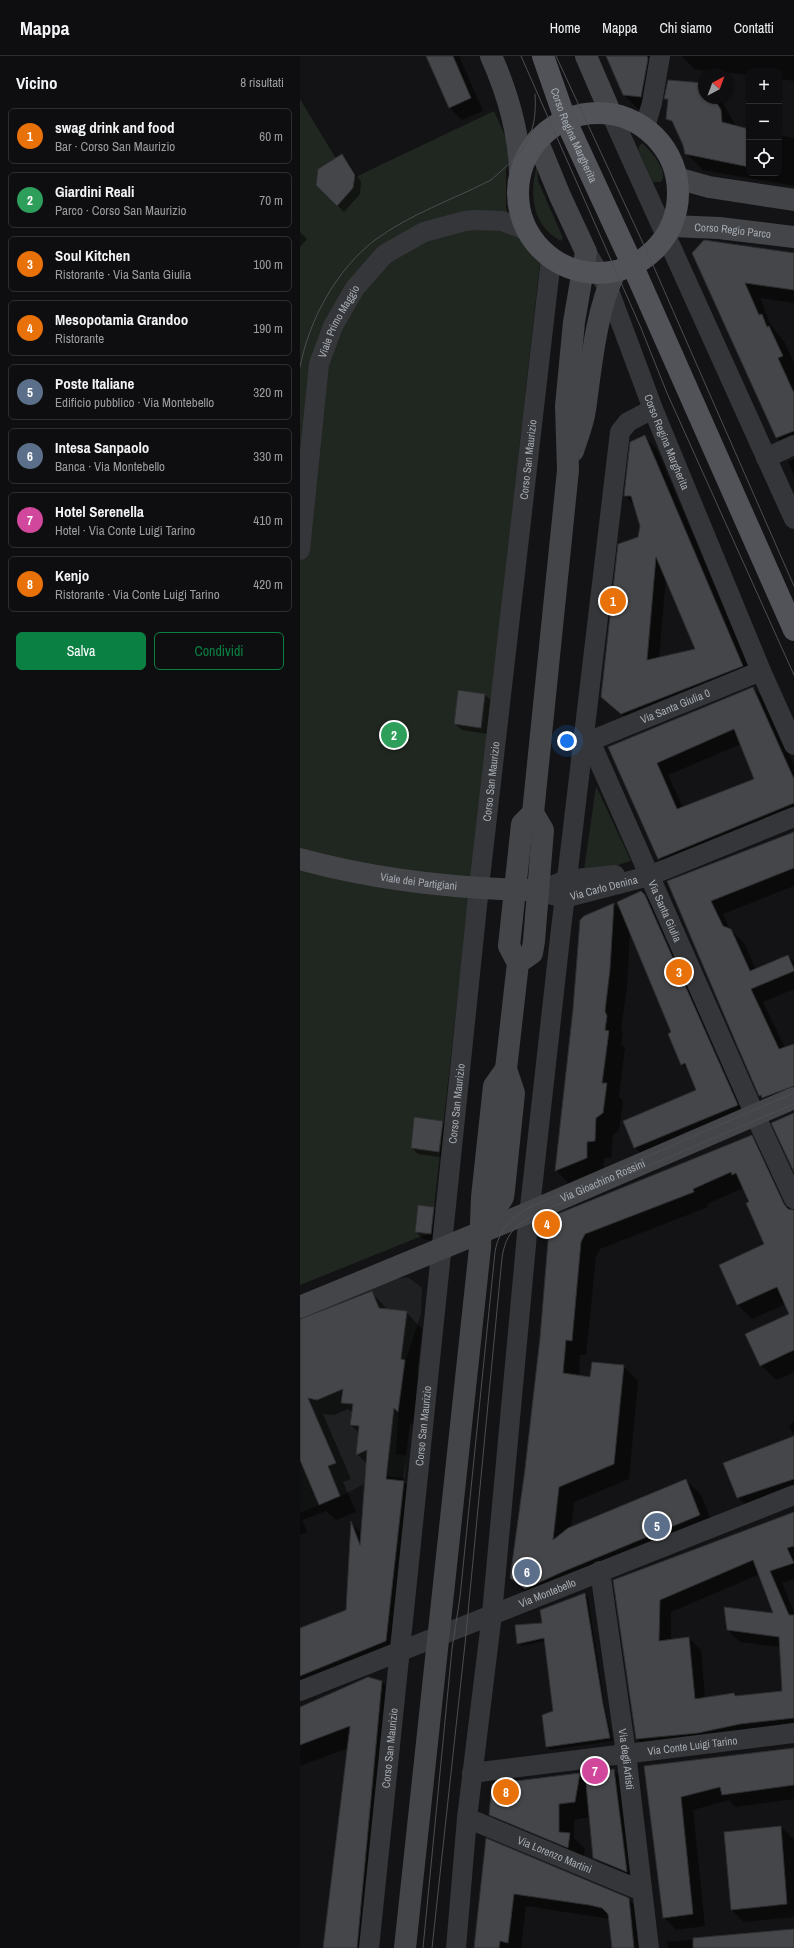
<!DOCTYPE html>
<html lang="it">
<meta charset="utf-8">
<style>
:root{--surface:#0e0e10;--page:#171719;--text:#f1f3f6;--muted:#9b9c9f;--line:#2e2e30;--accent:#0b8043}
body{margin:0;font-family:"Archivo Narrow",sans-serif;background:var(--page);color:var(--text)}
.controls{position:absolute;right:12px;top:12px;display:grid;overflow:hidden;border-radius:6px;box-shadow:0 1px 3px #0004}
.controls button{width:36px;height:36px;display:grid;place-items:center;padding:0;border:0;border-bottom:1px solid var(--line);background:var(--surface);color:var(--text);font:20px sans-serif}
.compass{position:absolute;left:398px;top:12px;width:36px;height:36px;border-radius:50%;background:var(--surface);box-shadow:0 1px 3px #0004;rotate:41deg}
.you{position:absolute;left:267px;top:685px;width:14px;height:14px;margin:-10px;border:3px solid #fff;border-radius:50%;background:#1a73e8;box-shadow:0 0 0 6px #1a73e833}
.badge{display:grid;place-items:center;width:26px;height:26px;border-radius:50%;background:var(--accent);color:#fff;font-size:13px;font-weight:700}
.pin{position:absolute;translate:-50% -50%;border:2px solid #fff;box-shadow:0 1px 4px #0006}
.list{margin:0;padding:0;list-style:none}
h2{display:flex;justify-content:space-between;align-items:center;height:52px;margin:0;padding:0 16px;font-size:17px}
h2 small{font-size:13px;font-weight:400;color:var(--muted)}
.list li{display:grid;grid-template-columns:26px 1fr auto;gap:12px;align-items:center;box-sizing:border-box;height:56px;margin:0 8px 8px;padding:0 8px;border:1px solid var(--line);border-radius:6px}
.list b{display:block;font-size:15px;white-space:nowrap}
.list p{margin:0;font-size:13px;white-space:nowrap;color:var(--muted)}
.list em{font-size:13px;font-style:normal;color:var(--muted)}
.actions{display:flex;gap:8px;padding:12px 16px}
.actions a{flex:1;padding:9px 0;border:1px solid var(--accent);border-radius:6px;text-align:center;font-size:14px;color:var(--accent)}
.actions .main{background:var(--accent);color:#fff}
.icon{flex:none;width:22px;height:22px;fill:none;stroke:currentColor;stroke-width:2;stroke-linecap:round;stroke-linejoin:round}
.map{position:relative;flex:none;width:494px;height:1892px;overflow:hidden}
header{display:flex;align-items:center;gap:24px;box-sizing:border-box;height:56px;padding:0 20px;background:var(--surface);border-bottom:1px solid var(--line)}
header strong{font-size:19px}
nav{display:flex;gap:22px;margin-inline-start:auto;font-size:14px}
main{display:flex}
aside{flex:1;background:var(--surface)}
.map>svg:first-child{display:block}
.built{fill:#1f2021}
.green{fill:#202620}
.shadow{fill:#0007;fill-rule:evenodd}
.building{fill:#454649;stroke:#2d2e30;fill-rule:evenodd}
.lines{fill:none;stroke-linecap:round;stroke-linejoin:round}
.street{stroke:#353639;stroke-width:20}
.secondary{stroke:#434549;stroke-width:22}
.primary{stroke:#515358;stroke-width:22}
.tram{stroke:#4c4e52;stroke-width:1}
.labels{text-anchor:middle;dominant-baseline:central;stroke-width:3;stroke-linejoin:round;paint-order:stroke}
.street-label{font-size:11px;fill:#a6acb3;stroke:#0e0e0f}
</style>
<header>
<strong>Mappa</strong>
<nav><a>Home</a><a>Mappa</a><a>Chi siamo</a><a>Contatti</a></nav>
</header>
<main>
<aside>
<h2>Vicino<small>8 risultati</small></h2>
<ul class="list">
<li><span class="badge" style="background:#e8710a">1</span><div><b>swag drink and food</b><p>Bar · Corso San Maurizio</p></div><em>60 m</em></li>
<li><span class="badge" style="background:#2e9e5b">2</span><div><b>Giardini Reali</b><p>Parco · Corso San Maurizio</p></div><em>70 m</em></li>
<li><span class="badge" style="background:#e8710a">3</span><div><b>Soul Kitchen</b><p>Ristorante · Via Santa Giulia</p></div><em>100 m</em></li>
<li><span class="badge" style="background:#e8710a">4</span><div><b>Mesopotamia Grandoo</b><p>Ristorante</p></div><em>190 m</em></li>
<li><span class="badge" style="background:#5c6f8a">5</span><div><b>Poste Italiane</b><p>Edificio pubblico · Via Montebello</p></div><em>320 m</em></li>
<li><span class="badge" style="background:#5c6f8a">6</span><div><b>Intesa Sanpaolo</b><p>Banca · Via Montebello</p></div><em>330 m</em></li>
<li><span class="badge" style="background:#d1479c">7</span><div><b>Hotel Serenella</b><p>Hotel · Via Conte Luigi Tarino</p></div><em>410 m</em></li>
<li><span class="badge" style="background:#e8710a">8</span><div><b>Kenjo</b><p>Ristorante · Via Conte Luigi Tarino</p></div><em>420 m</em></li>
</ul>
<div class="actions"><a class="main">Salva</a><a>Condividi</a></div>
</aside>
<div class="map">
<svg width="494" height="1892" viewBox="0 0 494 1892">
<rect width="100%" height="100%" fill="#131315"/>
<path class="built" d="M 108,1221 L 122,1232 L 121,1258 L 101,1319 L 96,1398 L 106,1399 L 105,1422 L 64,1419 L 64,1428 L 41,1440 L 0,1457 L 0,1263 L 95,1223 Z"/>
<path class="green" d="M 0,43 L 49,124 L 194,55 L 211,93 L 206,114 L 206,152 L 217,179 L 240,207 L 131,1178 L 122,1180 L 0,1229 Z
M 342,87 C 350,94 370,116 361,126 L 353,126 L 339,95 L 339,90 Z
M 237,109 L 238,125 L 263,182 L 261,185 C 232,169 229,139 237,109 Z
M 296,730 L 331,805 L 305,813 L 284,814 Z"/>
<path class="shadow" d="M 127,0 L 159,0 L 183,55 L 162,64 L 149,51 Z
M 306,0 L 353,0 L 355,55 L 338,53 L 324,39 Z
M 382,0 L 494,0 L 494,25 L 479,23 L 479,15 L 449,15 L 449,19 L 394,13 Z
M 404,28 L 404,42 L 420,42 L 436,70 L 449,74 L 449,117 L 479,117 L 479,79 L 494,82 L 494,130 L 403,114 L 384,95 L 384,88 L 375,69 L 369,63 Z
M 42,99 L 48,106 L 61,126 L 60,138 L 44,156 L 17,129 Z
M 0,176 L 7,183 L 0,191 Z
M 393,197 L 494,197 L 494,247 L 460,242 L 471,269 L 485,287 L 494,307 L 494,397 L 492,398 L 477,382 Z
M 344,380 L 356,392 L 454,621 L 334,669 L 302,641 L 341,470 L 335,450 L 325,440 L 331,387 ZM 366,522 L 396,594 L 359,602 Z
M 494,403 L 494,420 L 488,406 Z
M 453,632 L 465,644 L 494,709 L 494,764 L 371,814 L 359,802 L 309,692 ZM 441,688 L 455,723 L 383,752 L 368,719 Z
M 185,639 L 192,645 L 188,678 L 162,674 L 155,668 Z
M 494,777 L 494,830 L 423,858 L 430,873 L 444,887 L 456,914 L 488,900 L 494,906 L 494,933 L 463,946 L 485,992 L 494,989 L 494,1047 L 473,1052 L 460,1039 L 369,826 Z
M 345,839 L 362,857 L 454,1065 L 352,1109 L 335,1092 L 324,1066 L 398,1035 L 390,1016 L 382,1008 L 372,977 L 330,875 L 327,931 L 321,973 L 323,977 L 321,989 L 325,992 L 319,1040 L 323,1045 L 319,1074 L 313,1079 L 311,1102 L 304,1102 L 304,1119 L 272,1131 L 256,1114 L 284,861 L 314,848 L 322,856 Z
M 143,1066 L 149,1072 L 146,1102 L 118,1098 L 112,1092 Z
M 451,1080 L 466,1095 L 494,1154 L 494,1316 L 476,1324 L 461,1309 L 491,1258 L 486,1248 L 452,1263 L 437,1248 L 466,1188 L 443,1132 L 407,1148 L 408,1151 L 300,1193 L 296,1201 L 286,1299 L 280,1299 L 279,1320 L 291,1322 L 323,1310 L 338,1325 L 329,1423 L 274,1446 L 271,1472 L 386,1424 L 401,1439 L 415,1474 L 226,1537 L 211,1522 L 226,1413 L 241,1282 L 251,1162 Z
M 134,1152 L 140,1159 L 137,1185 L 123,1183 L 116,1176 Z
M 71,1236 L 88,1254 L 106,1256 L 122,1273 L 117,1317 L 120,1321 L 114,1370 L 110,1367 L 103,1425 L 119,1442 L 102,1601 L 0,1642 L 0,1573 L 46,1555 L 52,1468 L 62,1478 L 67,1408 L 57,1398 L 59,1377 L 51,1369 L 53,1357 L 48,1353 L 34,1359 L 23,1358 L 51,1423 L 43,1426 L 56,1456 L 36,1464 L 26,1455 L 2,1464 L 7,1476 L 0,1479 L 0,1263 Z
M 494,1365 L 494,1379 L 489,1371 Z
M 494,1381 L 494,1443 L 453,1456 L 438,1441 Z
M 494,1456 L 494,1523 L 482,1527 L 494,1556 L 494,1674 L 349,1695 L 337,1683 L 314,1525 ZM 460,1518 L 474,1558 L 428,1574 L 440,1586 L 481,1591 L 483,1636 L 437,1641 L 434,1638 L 405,1642 L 401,1594 L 389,1582 L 371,1584 L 371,1556 Z
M 285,1538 L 288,1541 L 305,1652 L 313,1685 L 250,1694 L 247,1691 L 254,1656 L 245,1585 L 221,1590 L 218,1587 Z
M 81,1625 L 97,1641 L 74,1892 L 23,1892 L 48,1692 L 0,1710 L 0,1652 Z
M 494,1692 L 494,1743 L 435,1751 L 429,1744 L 393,1754 L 405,1870 L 376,1874 L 364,1861 L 345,1711 Z
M 313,1714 L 330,1731 L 343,1832 L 311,1819 L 294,1802 L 290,1761 L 274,1764 L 274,1782 L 285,1793 L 283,1806 L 205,1774 L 190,1758 L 279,1718 L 287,1726 Z
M 481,1771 L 494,1784 L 494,1861 L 444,1866 L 432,1854 L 425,1777 Z
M 187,1784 L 328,1843 L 341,1855 L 345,1892 L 313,1892 L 310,1863 L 226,1850 L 221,1892 L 175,1892 Z
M 494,1874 L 494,1892 L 368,1892 L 367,1886 Z"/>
<path class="building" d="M 126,0 L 153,0 L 171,42 L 149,52 Z
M 306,0 L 347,0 L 348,3 L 341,41 L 323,39 Z
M 368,24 L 404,27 L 404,42 L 414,42 L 421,54 L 422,66 L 449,73 L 449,111 L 385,98 L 383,89 L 372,65 L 366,63 L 368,43 L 364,43 Z
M 42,98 L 55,119 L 53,132 L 37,150 L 16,129 L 18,113 Z
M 404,184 L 494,197 L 494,234 L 445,227 L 459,259 L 462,258 L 467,271 L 469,270 L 483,300 L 478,302 L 494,337 L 494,375 L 476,382 L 392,197 Z
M 345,379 L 443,610 L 321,658 L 301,641 L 318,488 L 338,481 L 340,470 L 331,440 L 324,440 L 330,386 ZM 356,501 L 395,593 L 347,604 Z
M 453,631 L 494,723 L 494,747 L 358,803 L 308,691 ZM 434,673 L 454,723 L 377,753 L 357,707 Z
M 158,634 L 185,638 L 181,672 L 154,668 Z
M 494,776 L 494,812 L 411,845 L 423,870 L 431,873 L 450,915 L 488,899 L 494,913 L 494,915 L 451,933 L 479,993 L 494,988 L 494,1030 L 462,1042 L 461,1039 L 459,1040 L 436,987 L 367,825 Z
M 341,835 L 345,839 L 438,1049 L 334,1092 L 323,1065 L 396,1034 L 385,1007 L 381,1009 L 368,978 L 371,976 L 317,846 Z
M 314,847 L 310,913 L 305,955 L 307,960 L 305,974 L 309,975 L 302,1027 L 307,1027 L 303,1057 L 296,1062 L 295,1085 L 287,1086 L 287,1102 L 255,1115 L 273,953 L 280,864 L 284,860 Z
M 494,1057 L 494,1116 L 471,1067 Z
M 114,1061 L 143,1065 L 139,1096 L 111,1092 Z
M 452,1079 L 484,1148 L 488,1153 L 494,1154 L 494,1294 L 460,1310 L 445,1278 L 489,1258 L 477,1231 L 437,1249 L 419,1209 L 464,1188 L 446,1147 L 449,1146 L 436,1117 L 432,1119 L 431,1116 L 393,1133 L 394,1136 L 285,1178 L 281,1186 L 272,1285 L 266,1284 L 263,1317 L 290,1321 L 292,1306 L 324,1309 L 314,1408 L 259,1431 L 253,1484 L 268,1472 L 386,1423 L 400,1459 L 260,1517 L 225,1533 L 210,1522 L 225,1413 L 240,1282 L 250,1161 Z
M 118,1149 L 134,1151 L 131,1178 L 115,1176 Z
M 72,1235 L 79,1252 L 107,1255 L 101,1303 L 105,1304 L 98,1356 L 94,1352 L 86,1423 L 104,1425 L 86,1585 L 0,1620 L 0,1572 L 46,1554 L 51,1465 L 60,1489 L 67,1394 L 56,1399 L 59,1370 L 50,1369 L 53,1348 L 41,1347 L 43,1333 L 17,1344 L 8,1342 L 36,1407 L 28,1410 L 40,1440 L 19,1449 L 0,1404 L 0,1263 Z
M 494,1380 L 494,1423 L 437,1442 L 423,1407 Z
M 494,1456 L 494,1490 L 487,1492 L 494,1507 L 470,1515 L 489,1559 L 494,1559 L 494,1662 L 440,1668 L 398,1677 L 336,1683 L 313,1524 ZM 453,1504 L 473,1557 L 424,1551 L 427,1574 L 479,1581 L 482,1635 L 435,1640 L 434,1637 L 395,1643 L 389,1581 L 359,1585 L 360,1544 Z
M 285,1537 L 303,1648 L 310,1682 L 246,1691 L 242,1659 L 253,1655 L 244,1582 L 217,1588 L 215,1569 L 242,1567 L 240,1554 Z
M 68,1621 L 82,1625 L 57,1892 L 23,1892 L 50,1670 L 0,1689 L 0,1651 Z
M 494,1692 L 494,1729 L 422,1739 L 420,1731 L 381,1741 L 393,1858 L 363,1862 L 344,1710 Z
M 314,1713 L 327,1816 L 293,1802 L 285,1717 Z
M 280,1717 L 275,1746 L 259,1748 L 259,1776 L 270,1777 L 268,1792 L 189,1759 L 192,1728 Z
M 481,1770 L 487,1848 L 431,1854 L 424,1776 Z
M 186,1782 L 329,1842 L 334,1892 L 312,1892 L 308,1858 L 302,1852 L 289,1849 L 214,1838 L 208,1887 L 200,1885 L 199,1892 L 174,1892 Z
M 494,1873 L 494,1892 L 393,1892 L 393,1882 Z"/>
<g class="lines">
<g class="street">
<path d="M 311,58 L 494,463"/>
<path d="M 345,71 L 352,47 L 360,0"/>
<path id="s1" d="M 286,196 L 308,232 L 353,353 L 461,615 L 494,689"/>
<path d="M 466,402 L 494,389"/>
<path id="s2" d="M 0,494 L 19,308 L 33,270 L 55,232 L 85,198 L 124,176 L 165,165 L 176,164 L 202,165 L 226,174"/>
<path id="s3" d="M 284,678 L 290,685 L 455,1059 L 494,1143"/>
<path id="s4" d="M 290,685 L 461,615"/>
<path d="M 254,829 L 266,824 L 315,819"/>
<path id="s5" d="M 238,835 L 264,842 L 349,820 L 494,761"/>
<path id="s6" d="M 300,1515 L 326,1697 L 349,1892"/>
<path id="s7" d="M 0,1635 L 494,1439"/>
<path id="s8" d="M 172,1717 L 494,1677"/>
<path id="s9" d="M 167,1762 L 342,1835"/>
<path id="s10" d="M 69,1892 L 179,831 L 251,203"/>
<path d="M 156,1892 L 167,1762 L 192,1558 L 227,1178 L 261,873 L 320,376 L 328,366 L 353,353"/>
</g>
<g class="secondary">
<path d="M 191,0 C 208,38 219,75 220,116"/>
<path d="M 286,0 L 311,58"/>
<path d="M 377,122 L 409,131 L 494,144"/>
<path id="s11" d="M 372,170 L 419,172 L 494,181"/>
<path d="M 273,395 C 277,382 283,368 285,354 C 291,311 296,254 315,216"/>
<path id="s12" d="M 0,803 C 73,823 153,832 228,834"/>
<path d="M 218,907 L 232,897 L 234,885 L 243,774 L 233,757 L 268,414 L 266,350 L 274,266 L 286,196 L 260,140 L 237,84"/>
<path d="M 182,1174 L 203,1141 L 204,1134 L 214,1037 L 206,1013 L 218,907 L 209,890 L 222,768 L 233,757"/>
<path id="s13" d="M 0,1251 L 230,1156 L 494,1042"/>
<path d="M 105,1892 L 180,1192 L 182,1141 L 194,1030 L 206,1013"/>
</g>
<g class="primary">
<path id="s14" d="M 243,0 L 265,63 L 327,197 L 494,574"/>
<circle cx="298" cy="137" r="80"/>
</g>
<path class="tram" d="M 221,0 L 341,272 L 367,337 L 494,619
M 256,0 L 349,200 L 494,530
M 0,311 C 9,264 36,214 75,184 C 110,158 152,144 191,124 C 222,97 238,82 235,38
M 123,1892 L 152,1593 L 160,1541 L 195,1196 C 199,1173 211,1162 230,1151 L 494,1037
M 132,1892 L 165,1588 L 202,1202 C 206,1175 217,1168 240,1156 L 494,1048"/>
</g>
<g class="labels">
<g class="street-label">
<text stroke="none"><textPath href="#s14" startOffset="85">Corso Regina Margherita</textPath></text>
<text stroke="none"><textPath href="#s11" startOffset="61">Corso Regio Parco</textPath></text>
<text stroke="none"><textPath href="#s2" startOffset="234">Viale Primo Maggio</textPath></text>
<text stroke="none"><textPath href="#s1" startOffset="207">Corso Regina Margherita</textPath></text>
<text stroke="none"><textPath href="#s10" startOffset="1497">Corso San Maurizio</textPath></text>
<text stroke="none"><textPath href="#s4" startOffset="92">Via Santa Giulia 0</textPath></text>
<text stroke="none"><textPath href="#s10" startOffset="1173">Corso San Maurizio</textPath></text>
<text stroke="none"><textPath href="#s12" startOffset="121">Viale dei Partigiani</textPath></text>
<text stroke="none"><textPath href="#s5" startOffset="68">Via Carlo Denina</textPath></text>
<text stroke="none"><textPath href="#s3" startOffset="195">Via Santa Giulia</textPath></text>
<text stroke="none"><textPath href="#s10" startOffset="849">Corso San Maurizio</textPath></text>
<text stroke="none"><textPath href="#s13" startOffset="328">Via Gioachino Rossini</textPath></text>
<text stroke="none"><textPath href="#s10" startOffset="525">Corso San Maurizio</textPath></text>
<text stroke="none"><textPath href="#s7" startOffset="266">Via Montebello</textPath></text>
<text stroke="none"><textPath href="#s8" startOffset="222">Via Conte Luigi Tarino</textPath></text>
<text stroke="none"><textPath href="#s10" startOffset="201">Corso San Maurizio</textPath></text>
<text stroke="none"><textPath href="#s6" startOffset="190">Via degli Artisti</textPath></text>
<text stroke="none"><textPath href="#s9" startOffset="95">Via Lorenzo Martini</textPath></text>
</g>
</g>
</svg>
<div class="controls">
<button>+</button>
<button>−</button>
<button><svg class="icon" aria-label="locate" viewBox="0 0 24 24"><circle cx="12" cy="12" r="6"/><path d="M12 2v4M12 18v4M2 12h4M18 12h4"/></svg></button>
</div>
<svg class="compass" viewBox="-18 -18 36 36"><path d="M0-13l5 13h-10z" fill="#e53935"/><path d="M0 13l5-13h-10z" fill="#9b9c9f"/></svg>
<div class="you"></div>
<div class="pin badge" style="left:313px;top:545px;background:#e8710a">1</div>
<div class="pin badge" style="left:94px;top:679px;background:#2e9e5b">2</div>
<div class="pin badge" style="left:379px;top:916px;background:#e8710a">3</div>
<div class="pin badge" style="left:247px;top:1168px;background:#e8710a">4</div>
<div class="pin badge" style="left:357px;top:1470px;background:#5c6f8a">5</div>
<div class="pin badge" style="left:227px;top:1516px;background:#5c6f8a">6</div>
<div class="pin badge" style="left:295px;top:1715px;background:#d1479c">7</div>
<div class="pin badge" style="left:206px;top:1736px;background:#e8710a">8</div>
</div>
</main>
